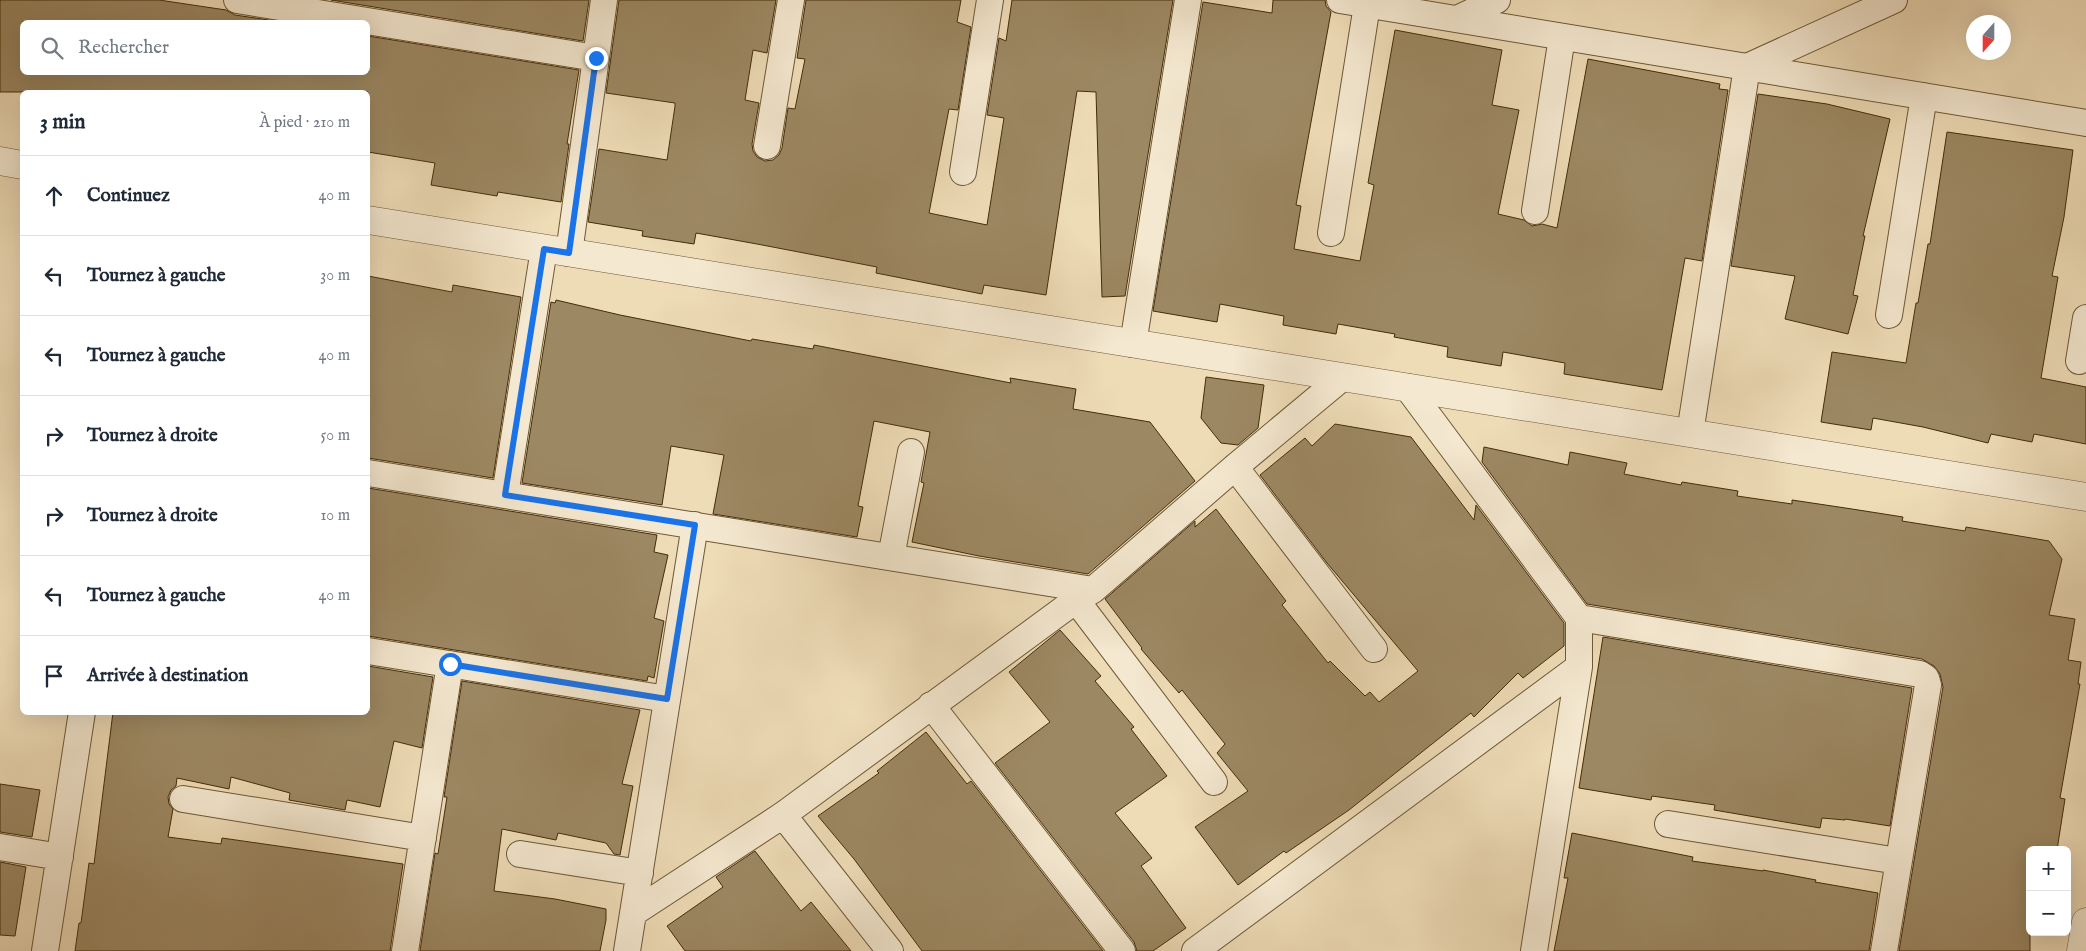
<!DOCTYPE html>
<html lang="fr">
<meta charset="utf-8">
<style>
:root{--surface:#fff;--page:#f6f6f7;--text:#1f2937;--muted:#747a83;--line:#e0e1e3}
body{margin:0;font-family:"IM FELL English",serif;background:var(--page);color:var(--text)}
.controls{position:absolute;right:15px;bottom:15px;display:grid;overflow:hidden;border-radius:8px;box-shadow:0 5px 20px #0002}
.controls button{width:45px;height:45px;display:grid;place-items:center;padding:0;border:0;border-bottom:1px solid var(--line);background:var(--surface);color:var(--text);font:25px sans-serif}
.compass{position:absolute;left:1966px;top:15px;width:45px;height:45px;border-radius:50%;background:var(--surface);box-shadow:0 5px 20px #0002;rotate:201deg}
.stop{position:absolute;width:15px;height:15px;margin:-11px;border:4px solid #1a73e8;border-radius:50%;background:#fff}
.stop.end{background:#1a73e8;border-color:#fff;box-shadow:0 1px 5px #0008}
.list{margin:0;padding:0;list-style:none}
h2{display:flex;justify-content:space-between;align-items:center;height:65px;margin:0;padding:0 20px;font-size:21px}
h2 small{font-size:16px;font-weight:400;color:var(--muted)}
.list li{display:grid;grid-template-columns:32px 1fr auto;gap:15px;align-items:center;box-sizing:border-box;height:80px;padding:0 20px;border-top:1px solid var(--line)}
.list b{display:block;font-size:19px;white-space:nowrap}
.list em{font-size:16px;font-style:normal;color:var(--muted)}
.icon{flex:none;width:28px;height:28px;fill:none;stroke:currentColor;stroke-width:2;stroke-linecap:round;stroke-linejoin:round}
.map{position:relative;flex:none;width:2086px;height:951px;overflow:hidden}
.search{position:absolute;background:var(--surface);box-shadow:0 5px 20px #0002;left:20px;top:20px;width:350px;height:55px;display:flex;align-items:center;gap:12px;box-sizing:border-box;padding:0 18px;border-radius:8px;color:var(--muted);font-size:19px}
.panel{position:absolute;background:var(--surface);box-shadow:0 5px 20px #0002;left:20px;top:90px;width:350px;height:625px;border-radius:8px}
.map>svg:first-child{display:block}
.building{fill:#9c8863;stroke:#442d08}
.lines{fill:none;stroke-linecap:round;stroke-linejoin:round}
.minor-casing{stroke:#6e5934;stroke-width:28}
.tertiary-casing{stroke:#6e5934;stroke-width:29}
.minor{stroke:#f4e8d0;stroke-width:26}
.tertiary{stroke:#f4e8d0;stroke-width:28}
.route{stroke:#1a73e8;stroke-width:6}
</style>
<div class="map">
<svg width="2086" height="951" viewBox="0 0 2086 951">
<rect width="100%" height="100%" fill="#eedcb7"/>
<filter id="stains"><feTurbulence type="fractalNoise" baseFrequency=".004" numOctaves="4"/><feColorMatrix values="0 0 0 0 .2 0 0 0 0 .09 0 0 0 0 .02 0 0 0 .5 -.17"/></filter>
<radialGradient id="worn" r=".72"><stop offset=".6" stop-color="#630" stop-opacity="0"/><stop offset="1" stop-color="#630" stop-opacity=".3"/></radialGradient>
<path class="building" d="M 0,0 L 159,0 L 226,10 L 235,15 L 282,22 L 22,22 L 22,72 L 368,72 L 368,36 L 579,70 L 567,144 L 569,144 L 561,202 L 498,192 L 497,196 L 431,185 L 435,163 L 368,152 L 368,92 L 0,92 Z
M 331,0 L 589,0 L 583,41 Z
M 619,0 L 776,0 L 767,53 L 753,50 L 745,100 L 759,103 L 752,144 L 753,151 L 757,157 L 765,161 L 773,160 L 779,155 L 782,148 L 788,108 L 795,109 L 805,59 L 797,58 L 806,0 L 961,0 L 957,22 L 971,27 L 958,110 L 949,109 L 929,213 L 987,225 L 1004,118 L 987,115 L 999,38 L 1006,41 L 1012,0 L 1173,0 L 1125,296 L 1102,297 L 1096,92 L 1077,91 L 1046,295 L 984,285 L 982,294 L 876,273 L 877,267 L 757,244 L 696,233 L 694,244 L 642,236 L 643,231 L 588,222 L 599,149 L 667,160 L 675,106 L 675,103 L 606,93 Z
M 1273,0 L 1325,0 L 1326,6 L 1331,12 L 1296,205 L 1301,206 L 1294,249 L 1360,261 L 1374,185 L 1368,183 L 1395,30 L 1502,50 L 1492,105 L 1519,110 L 1498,214 L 1524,220 L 1532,226 L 1542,224 L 1557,228 L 1588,59 L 1720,84 L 1719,89 L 1728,90 L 1702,261 L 1685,258 L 1662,390 L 1564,374 L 1565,363 L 1503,352 L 1501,366 L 1447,357 L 1448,347 L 1394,337 L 1395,334 L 1338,324 L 1336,334 L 1283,325 L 1284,316 L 1220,304 L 1217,322 L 1153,311 L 1203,2 L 1272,13 Z
M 1758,94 L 1827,104 L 1890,119 L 1863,236 L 1865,236 L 1853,295 L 1858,296 L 1848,334 L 1785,319 L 1795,276 L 1731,266 Z
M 1947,132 L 2073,150 L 2064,217 L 2052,276 L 2058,277 L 2041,378 L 2086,387 L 2086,444 L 2034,434 L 2032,442 L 1991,434 L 1988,443 L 1923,427 L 1873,418 L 1871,430 L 1821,422 L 1832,352 L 1906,363 L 1916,303 L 1918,303 L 1928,244 L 1930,244 Z
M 368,276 L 452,292 L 453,285 L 521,297 L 493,478 L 368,458 Z
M 556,300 L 620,315 L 751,341 L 752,339 L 813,349 L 814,345 L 1011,383 L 1010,378 L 1076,389 L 1073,409 L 1150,422 L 1195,481 L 1088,574 L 979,556 L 912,542 L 924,483 L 921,482 L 930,432 L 874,421 L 858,506 L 863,507 L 857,537 L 713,514 L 724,455 L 671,446 L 662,505 L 522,483 L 551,302 L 555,303 Z
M 1206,377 L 1264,385 L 1258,428 L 1238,445 L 1221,443 L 1201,418 Z
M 1335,424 L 1411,437 L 1474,520 L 1476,505 L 1564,623 L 1564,646 L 1523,678 L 1518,673 L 1474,717 L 1471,713 L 1349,810 L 1286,853 L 1284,851 L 1238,885 L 1195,827 L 1248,791 L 1217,753 L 1225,744 L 1182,690 L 1179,693 L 1141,649 L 1142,648 L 1105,599 L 1195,521 L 1195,527 L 1216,509 L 1286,601 L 1282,605 L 1328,663 L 1330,661 L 1365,696 L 1370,692 L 1379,702 L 1418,671 L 1327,563 L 1260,475 L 1305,438 L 1312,446 Z
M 1484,447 L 1568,465 L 1570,452 L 1627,463 L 1624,474 L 1681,485 L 1682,482 L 1738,491 L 1737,496 L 1792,504 L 1792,500 L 1852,509 L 1903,517 L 1902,521 L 1965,531 L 1966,527 L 2049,541 L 2062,559 L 2049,615 L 2075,619 L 2068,660 L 2081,662 L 2078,684 L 2080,684 L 2060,798 L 2065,799 L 2057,850 L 2030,850 L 2030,951 L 1899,951 L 1943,687 L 1940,674 L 1934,666 L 1922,659 L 1587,604 L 1482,462 Z
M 368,488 L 657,535 L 654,552 L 668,555 L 654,618 L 664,621 L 654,678 L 648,676 L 647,681 L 368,636 Z
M 1060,630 L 1101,676 L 1095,681 L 1134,727 L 1131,729 L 1167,776 L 1115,813 L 1152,858 L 1141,866 L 1186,928 L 1153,951 L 1137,951 L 1134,942 L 995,763 L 1050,722 L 1009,672 Z
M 1603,637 L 1912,688 L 1890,826 L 1845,819 L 1845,820 L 1822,818 L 1820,828 L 1714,810 L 1715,805 L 1652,796 L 1651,800 L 1579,788 Z
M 368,666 L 433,677 L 422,748 L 394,741 L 380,807 L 347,800 L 345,810 L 289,800 L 290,793 L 231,777 L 229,789 L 177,778 L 176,786 L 171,790 L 168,797 L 169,804 L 173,809 L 168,837 L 221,844 L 222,838 L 403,864 L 390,951 L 75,951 L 79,923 L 81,923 L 89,863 L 94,864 L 113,712 L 368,712 Z
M 462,681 L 640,710 L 622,784 L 633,786 L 620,855 L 614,854 L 606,843 L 558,833 L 556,840 L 502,829 L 494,891 L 555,899 L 606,909 L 606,920 L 600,951 L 420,951 L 435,853 L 438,854 L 447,797 L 444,797 Z
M 926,732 L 967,784 L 971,781 L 1103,951 L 922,951 L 854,859 L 818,816 L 879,773 L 877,771 Z
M 0,784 L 40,790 L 32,837 L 0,832 Z
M 1572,833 L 1693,857 L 1692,861 L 1763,871 L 1763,870 L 1816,880 L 1815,882 L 1878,893 L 1869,951 L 1554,951 L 1568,878 L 1564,878 Z
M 755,851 L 801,911 L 811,902 L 851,951 L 685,951 L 667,926 L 723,887 L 716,877 Z
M 0,862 L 26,867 L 15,936 L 0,935 Z"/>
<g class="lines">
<g class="minor-casing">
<path id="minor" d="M 237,0 L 596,58
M 1340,0 L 2086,123
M 1457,19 L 1497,0
M 767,146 L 791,0
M 963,172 L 990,0
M 1535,211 L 1562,37
M 1331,233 L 1367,5
M 569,253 L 604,0
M 1889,315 L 1924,96
M 1133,344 L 1188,0
M 2079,361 L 2086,318
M 1407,387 L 1579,618 L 1579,667 L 1534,951
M 1690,433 L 1747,67 L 1894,0
M 1235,467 L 1374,649
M 368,473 L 1093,590
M 505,495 L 544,249
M 891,557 L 911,452
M 1076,600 L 1214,782
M 1579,618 L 1920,674 L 1926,678 L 1928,685 L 1884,951
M 368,651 L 667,699
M 931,705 L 1122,951
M 183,799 L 423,838
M 783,815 L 890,951
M 1668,824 L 1898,861
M 0,847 L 60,857
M 520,854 L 640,873
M 633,913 L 783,815 L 1076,600 L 1093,590 L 1235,467 L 1343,377
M 45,951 L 82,712
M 405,951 L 450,664
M 627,951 L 695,525
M 1195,951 L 1579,667"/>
</g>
<g class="tertiary-casing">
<path id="tertiary" d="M 0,161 L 22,165
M 368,220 L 2086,497
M 2081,951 L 2086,922"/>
</g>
<use href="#minor" class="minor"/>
<use href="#tertiary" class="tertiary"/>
</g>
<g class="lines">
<path class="route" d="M 450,664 L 667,699 L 695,525 L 505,495 L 544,249 L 569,253 L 596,58"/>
</g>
<rect width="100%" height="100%" filter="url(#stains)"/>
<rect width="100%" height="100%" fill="url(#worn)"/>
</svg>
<div class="controls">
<button>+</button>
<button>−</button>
</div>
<svg class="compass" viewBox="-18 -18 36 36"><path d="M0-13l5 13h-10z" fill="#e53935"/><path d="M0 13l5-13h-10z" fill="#747a83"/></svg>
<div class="stop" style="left:450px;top:664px"></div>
<div class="stop end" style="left:596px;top:58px"></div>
<div class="search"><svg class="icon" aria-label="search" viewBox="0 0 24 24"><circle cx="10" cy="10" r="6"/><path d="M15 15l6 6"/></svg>Rechercher</div>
<section class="panel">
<h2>3 min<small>À pied · 210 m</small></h2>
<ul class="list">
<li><svg class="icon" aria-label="ahead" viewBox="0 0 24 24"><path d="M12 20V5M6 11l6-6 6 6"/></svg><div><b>Continuez</b></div><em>40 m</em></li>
<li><svg class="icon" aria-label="left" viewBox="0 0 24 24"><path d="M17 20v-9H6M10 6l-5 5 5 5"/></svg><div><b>Tournez à gauche</b></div><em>30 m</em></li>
<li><svg class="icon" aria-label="left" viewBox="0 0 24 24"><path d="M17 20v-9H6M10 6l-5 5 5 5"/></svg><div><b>Tournez à gauche</b></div><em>40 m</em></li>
<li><svg class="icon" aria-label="right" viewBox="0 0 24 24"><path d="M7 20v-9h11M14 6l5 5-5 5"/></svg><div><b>Tournez à droite</b></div><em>50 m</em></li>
<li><svg class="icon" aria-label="right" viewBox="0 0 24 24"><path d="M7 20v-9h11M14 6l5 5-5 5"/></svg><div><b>Tournez à droite</b></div><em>10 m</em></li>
<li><svg class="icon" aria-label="left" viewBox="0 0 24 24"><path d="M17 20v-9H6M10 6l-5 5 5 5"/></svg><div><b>Tournez à gauche</b></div><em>40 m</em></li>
<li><svg class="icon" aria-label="arrive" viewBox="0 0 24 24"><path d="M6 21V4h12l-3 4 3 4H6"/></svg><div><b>Arrivée à destination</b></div></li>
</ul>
</section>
</div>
